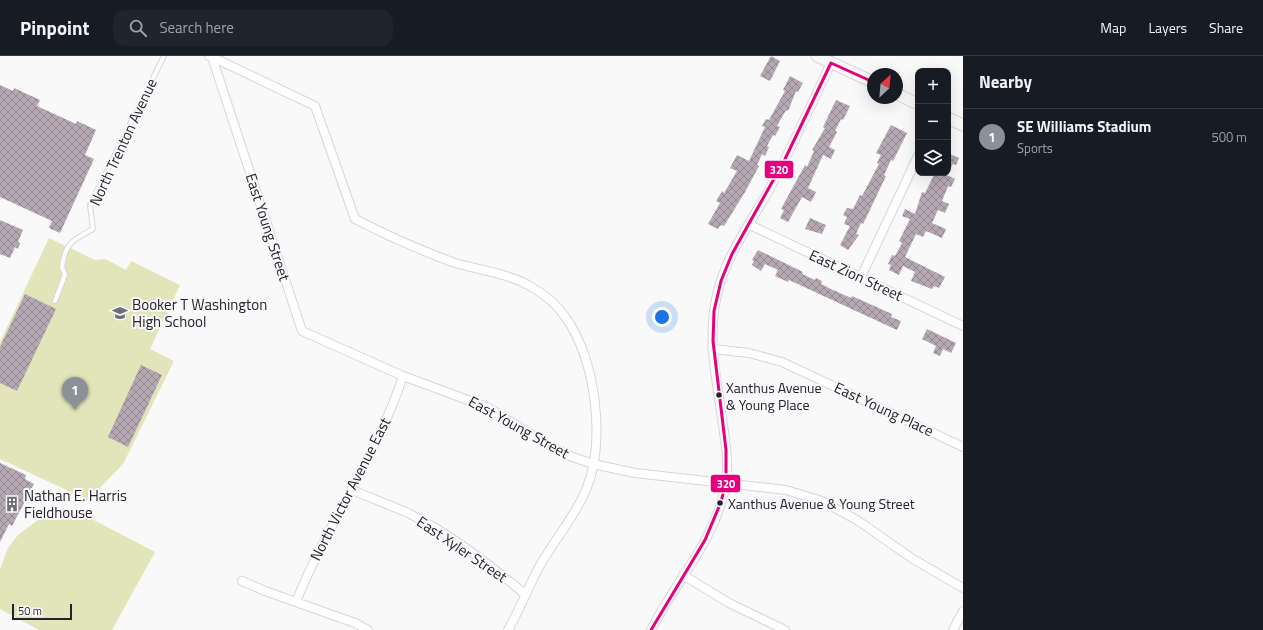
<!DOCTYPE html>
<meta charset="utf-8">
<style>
:root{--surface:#171b24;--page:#20242c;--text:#f1f3f6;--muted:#9ea1a6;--line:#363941;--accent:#8c9099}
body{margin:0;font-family:"Titillium Web",sans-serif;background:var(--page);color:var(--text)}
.controls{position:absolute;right:12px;top:12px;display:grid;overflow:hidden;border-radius:8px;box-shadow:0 4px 16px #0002}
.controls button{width:36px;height:36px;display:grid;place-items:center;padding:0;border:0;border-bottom:1px solid var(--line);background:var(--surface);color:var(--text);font:20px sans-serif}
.compass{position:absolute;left:867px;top:12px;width:36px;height:36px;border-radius:50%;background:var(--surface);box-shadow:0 4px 16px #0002;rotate:26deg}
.scale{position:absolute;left:12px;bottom:10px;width:60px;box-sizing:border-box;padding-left:4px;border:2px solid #24212e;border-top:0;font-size:11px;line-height:14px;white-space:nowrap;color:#24212e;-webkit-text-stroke:3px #f9f9f9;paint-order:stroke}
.you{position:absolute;left:662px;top:261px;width:14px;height:14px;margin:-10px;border:3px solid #fff;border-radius:50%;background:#1a73e8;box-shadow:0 0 0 6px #1a73e833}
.badge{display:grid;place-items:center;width:26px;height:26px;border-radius:50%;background:var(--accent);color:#fff;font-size:13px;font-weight:700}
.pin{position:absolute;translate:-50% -33px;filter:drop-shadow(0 1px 2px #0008)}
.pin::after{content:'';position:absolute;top:21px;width:14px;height:12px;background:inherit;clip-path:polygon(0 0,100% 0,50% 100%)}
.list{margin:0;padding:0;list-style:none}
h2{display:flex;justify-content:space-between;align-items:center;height:52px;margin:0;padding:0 16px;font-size:17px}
h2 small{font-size:13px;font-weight:400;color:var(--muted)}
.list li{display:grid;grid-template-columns:26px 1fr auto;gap:12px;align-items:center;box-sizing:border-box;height:56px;padding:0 16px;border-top:1px solid var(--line)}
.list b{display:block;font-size:15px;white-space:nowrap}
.list p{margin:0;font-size:13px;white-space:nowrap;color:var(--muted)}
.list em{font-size:13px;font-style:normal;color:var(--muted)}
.icon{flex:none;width:22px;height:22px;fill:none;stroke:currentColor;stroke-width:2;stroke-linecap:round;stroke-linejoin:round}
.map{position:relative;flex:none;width:963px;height:574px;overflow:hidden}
header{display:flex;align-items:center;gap:24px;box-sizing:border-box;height:56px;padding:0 20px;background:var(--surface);border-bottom:1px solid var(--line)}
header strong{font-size:19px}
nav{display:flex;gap:22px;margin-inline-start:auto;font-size:14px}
.search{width:280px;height:36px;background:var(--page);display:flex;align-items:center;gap:10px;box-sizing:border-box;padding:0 14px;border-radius:12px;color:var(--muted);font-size:15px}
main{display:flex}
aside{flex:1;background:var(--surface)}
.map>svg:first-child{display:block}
.pitch{fill:#e2e4b9}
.building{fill:url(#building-cross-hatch)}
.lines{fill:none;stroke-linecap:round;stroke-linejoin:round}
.lane-casing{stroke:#d6d5dc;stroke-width:6}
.street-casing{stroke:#d6d5dc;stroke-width:10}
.secondary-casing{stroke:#d6d5dc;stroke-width:13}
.lane{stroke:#fefefe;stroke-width:4}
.street{stroke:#fefefe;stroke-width:8}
.secondary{stroke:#fbf8f8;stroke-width:11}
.bus-1-casing{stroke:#f9f9f9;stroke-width:6}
.bus-1{stroke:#e5007d;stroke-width:3}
.bus-dot{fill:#24212e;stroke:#f9f9f9;stroke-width:1.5}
.labels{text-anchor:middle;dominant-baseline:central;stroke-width:4;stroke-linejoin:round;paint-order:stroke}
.bus-label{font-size:14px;fill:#24212e;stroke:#f9f9f9;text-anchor:start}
.street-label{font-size:15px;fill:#24212e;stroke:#f9f9f9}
.poi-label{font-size:15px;fill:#24212e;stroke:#f9f9f9;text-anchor:start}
.line-badge{stroke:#f9f9f9;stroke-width:1.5}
.badge-label{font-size:11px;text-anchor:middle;font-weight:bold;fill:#fff}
</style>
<header>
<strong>Pinpoint</strong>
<div class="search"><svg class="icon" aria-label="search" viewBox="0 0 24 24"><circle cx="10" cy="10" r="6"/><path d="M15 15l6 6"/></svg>Search here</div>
<nav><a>Map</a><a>Layers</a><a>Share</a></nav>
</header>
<main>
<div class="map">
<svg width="963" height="574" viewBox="0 0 963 574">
<defs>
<pattern id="building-cross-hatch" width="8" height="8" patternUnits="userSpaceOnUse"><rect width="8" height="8" fill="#b5a8b3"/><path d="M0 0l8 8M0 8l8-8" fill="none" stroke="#938892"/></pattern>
</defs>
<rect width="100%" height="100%" fill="#f9f9f9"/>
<path class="pitch" d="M 49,182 L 95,204 L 105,203 L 126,214 L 131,205 L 180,229 L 150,293 L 174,305 L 123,408 L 88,444 L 0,403 L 0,286 Z
M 56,459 L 90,462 L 155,496 L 112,574 L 39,574 L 0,553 L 0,513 L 8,492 L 18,479 L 38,464 Z"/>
<path class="building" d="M 771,0 L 780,5 L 770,25 L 760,20 Z
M 790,20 L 803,27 L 798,36 L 796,35 L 788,55 L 786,54 L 777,70 L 780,71 L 775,80 L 773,79 L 767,90 L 769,91 L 765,100 L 762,98 L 757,109 L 759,110 L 745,136 L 724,170 L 721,169 L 718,173 L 708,168 L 720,147 L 716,145 L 722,135 L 724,137 L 737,115 L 730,112 L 737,99 L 749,105 L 765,71 L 762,70 L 766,63 L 769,64 L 785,35 L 783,34 Z
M 0,29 L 13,35 L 14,32 L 40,44 L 37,50 L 76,68 L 77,65 L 96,74 L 85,99 L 94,103 L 60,177 L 49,172 L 52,165 L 0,141 Z
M 836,44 L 850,50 L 843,64 L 841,63 L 835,75 L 837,76 L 829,91 L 835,94 L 831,103 L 823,99 L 808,132 L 816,136 L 811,146 L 802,141 L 788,166 L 780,162 L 784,154 L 781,153 L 805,109 L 807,111 L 814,95 L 812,94 L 825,72 L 823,71 Z
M 891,69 L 907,77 L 893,105 L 891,104 L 884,119 L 886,120 L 867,160 L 863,168 L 861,167 L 856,178 L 859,179 L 848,194 L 840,189 L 850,170 L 844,168 L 847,161 L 843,159 L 847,152 L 853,153 L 860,139 L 862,140 L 879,108 L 877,107 L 881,99 L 876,97 Z
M 948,97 L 959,102 L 956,109 L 953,108 L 948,117 Z
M 935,117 L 948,117 L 947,119 L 955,123 L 951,131 L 948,130 L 942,145 L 949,148 L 945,157 L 938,154 L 932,167 L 946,173 L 942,182 L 926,175 L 923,181 L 916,178 L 905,201 L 945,221 L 939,232 L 934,230 L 932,233 L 911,225 L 915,216 L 903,210 L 899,219 L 889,214 L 891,209 L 888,208 L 892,199 L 895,200 L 902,187 L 899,185 L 910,163 L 902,160 L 905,153 L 915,158 L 922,136 L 925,137 Z
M 810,162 L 826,169 L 822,178 L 805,173 Z
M 0,164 L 23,174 L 18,186 L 20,187 L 18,193 L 15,191 L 10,202 L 0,198 Z
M 758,194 L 803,216 L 802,218 L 815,224 L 816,222 L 822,225 L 821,228 L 833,234 L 851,242 L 852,240 L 892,258 L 891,261 L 901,265 L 897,274 L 789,224 L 788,226 L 775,220 L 778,214 L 765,208 L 761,215 L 752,209 L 754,205 L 752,204 Z
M 25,238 L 56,253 L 17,335 L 0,327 L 0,291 Z
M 927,273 L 956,287 L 951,297 L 943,293 L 940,300 L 933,297 L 936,290 L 922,283 Z
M 141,309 L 162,319 L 128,391 L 108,381 Z
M 0,407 L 26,419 L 25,423 L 34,428 L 12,470 L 9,468 L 0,486 Z"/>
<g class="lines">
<g class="lane-casing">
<path id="lane" d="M 55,245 L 65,219 L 62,211 C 65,187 73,184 93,173 L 90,149 L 164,0"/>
</g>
<g class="street-casing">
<path id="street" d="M 209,0 L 212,1 L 302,275 L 403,320 L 487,351 L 547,388 L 570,400 L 593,408 L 635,417 L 786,434 L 822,445 L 857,464 L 913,503 L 963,532
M 212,1 L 315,50 L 355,163 C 386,179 420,194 452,206 C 478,214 507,217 530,230 C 544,238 557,248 566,262 C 596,304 606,386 586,434 C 575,460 556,482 542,506 C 529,528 521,552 508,574
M 750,169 L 963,270
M 861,221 L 918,100
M 712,293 L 749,297 L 782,306 L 963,391
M 352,434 C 371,442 390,449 408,457 C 451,478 490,509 526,539
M 683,519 L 729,547 L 785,574
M 242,525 L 265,535 L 355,567 L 368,574
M 296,546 C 327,468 377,400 403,320
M 651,574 C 675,526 718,481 726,426 C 729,405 725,383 722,362 C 716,320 707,281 717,239 C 725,201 750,168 769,134 C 791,93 811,50 831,7
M 953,574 L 963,555"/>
</g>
<g class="secondary-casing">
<path id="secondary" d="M 817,0 L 873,26
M 897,38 L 918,48
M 948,62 L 963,69"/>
</g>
<use href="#lane" class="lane"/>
<use href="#street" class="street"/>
<use href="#secondary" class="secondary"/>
<g class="bus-1-casing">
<path id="bus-1" d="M 651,574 L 705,484 L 721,446 L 726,426 L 726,394 L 713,285 L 714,255 L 721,225 L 732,198 L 785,103 L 831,7 L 873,26"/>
</g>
<use href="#bus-1" class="bus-1"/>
</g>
<defs>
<g id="school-bare" transform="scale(1.2)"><path d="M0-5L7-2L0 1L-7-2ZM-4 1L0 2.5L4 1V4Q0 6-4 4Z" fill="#6f6d75" stroke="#f9f9f9" stroke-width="2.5" paint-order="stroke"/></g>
<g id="building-bare" transform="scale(1.2)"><path d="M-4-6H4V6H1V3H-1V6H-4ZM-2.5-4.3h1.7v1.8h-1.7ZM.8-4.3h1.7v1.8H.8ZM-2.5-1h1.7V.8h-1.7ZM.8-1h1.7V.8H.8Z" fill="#6f6d75" stroke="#f9f9f9" stroke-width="2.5" paint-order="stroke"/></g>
</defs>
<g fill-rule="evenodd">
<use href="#school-bare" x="120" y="257"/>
<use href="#building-bare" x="12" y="448"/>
</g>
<g class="bus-dot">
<circle cx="719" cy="339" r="3.5"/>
<circle cx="720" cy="447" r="3.5"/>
</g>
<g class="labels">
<g class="bus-label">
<text x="726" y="331">Xanthus Avenue<tspan x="726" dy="17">&amp; Young Place</tspan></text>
<text x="728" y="447">Xanthus Avenue &amp; Young Street</text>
</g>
<g class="street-label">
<text transform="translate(123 86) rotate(-65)">North Trenton Avenue</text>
<text transform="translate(268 171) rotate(72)">East Young Street</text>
<text transform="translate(856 219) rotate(25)">East Zion Street</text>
<text transform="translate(884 353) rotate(25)">East Young Place</text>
<text transform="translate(519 371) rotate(29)">East Young Street</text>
<text transform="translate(350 433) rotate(-63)">North Victor Avenue East</text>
<text transform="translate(462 493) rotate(34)">East Xyler Street</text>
</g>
<g class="poi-label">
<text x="132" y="248">Booker T Washington<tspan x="132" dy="17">High School</tspan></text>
<text x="24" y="439">Nathan E. Harris<tspan x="24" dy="17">Fieldhouse</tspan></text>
</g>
</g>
<g class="line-badge">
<rect x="764" y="104" width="30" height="19" rx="4" fill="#e5007d"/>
<rect x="710" y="418" width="31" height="19" rx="4" fill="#e5007d"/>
</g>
<g class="badge-label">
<text x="779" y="118">320</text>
<text x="726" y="432">320</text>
</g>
</svg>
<div class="controls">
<button>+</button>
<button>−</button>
<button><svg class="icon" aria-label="layers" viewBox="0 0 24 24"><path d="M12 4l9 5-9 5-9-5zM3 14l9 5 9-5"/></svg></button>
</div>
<svg class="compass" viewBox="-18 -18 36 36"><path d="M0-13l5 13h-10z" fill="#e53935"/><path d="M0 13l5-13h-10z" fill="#9ea1a6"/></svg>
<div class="scale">50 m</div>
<div class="you"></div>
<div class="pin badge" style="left:75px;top:354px">1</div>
</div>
<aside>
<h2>Nearby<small></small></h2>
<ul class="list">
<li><span class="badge">1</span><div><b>SE Williams Stadium</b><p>Sports</p></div><em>500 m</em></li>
</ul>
</aside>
</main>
